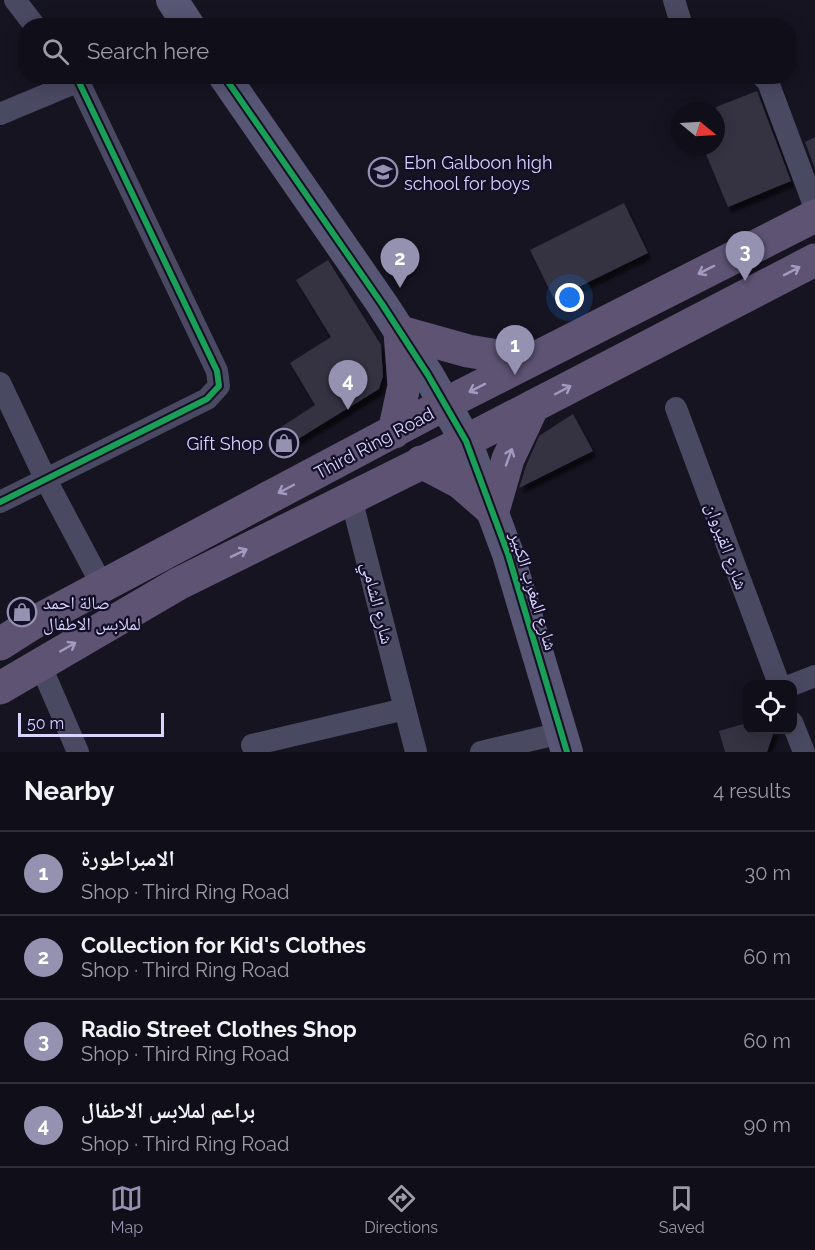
<!DOCTYPE html>
<meta charset="utf-8">
<style>
:root{--surface:#100f19;--page:#191822;--text:#f1f3f6;--muted:#9c9ca2;--line:#302f38;--accent:#9591b1}
body{margin:0;font-family:Raleway,"Noto Naskh Arabic",sans-serif;background:var(--page);color:var(--text)}
.controls{position:absolute;right:18px;bottom:18px;display:grid;overflow:hidden;border-radius:12px;box-shadow:0 3px 15px #0003}
.controls button{width:54px;height:54px;display:grid;place-items:center;padding:0;border:0;border-bottom:2px solid var(--line);background:var(--surface);color:var(--text);font:30px sans-serif}
.compass{position:absolute;left:671px;top:102px;width:54px;height:54px;border-radius:50%;background:var(--surface);box-shadow:0 3px 15px #0003;rotate:108deg}
.scale{position:absolute;left:18px;bottom:15px;width:146px;box-sizing:border-box;padding-left:6px;border:3px solid #d9d4ff;border-top:0;font-size:16px;line-height:21px;white-space:nowrap;color:#d9d4ff;-webkit-text-stroke:4px #130f26;paint-order:stroke}
.you{position:absolute;left:570px;top:298px;width:21px;height:21px;margin:-15px;border:4px solid #fff;border-radius:50%;background:#1a73e8;box-shadow:0 0 0 9px #1a73e833}
.badge{display:grid;place-items:center;width:39px;height:39px;border-radius:50%;background:var(--accent);color:#fff;font-size:20px;font-weight:700}
.pin{position:absolute;translate:-50% -50px;filter:drop-shadow(0 2px 3px #0008)}
.pin::after{content:'';position:absolute;top:32px;width:21px;height:18px;background:inherit;clip-path:polygon(0 0,100% 0,50% 100%)}
.list{margin:0;padding:0;list-style:none}
h2{display:flex;justify-content:space-between;align-items:center;height:78px;margin:0;padding:0 24px;font-size:26px}
h2 small{font-size:20px;font-weight:400;color:var(--muted)}
.list li{display:grid;grid-template-columns:39px 1fr auto;gap:18px;align-items:center;box-sizing:border-box;height:84px;padding:0 24px;border-top:2px solid var(--line)}
.list b{display:block;font-size:22px;white-space:nowrap}
.list p{margin:0;font-size:20px;white-space:nowrap;color:var(--muted)}
.list em{font-size:20px;font-style:normal;color:var(--muted)}
.icon{flex:none;width:33px;height:33px;fill:none;stroke:currentColor;stroke-width:2;stroke-linecap:round;stroke-linejoin:round}
.map{position:relative;flex:none;width:815px;height:752px;overflow:hidden}
.search{position:absolute;background:var(--surface);box-shadow:0 3px 15px #0003;left:18px;right:18px;top:18px;height:66px;display:flex;align-items:center;gap:15px;box-sizing:border-box;padding:0 21px;border-radius:24px;color:var(--muted);font-size:22px}
.sheet{height:414px;background:var(--surface)}
nav{display:flex;justify-content:space-around;align-items:center;box-sizing:border-box;height:84px;border-top:2px solid var(--line);background:var(--surface);font-size:16px;color:var(--muted)}
nav a{display:grid;justify-items:center;gap:3px}
nav .on{color:var(--accent)}
.map>svg:first-child{display:block}
.building{fill:#343243;filter:url(#shadow)}
.lines{fill:none;stroke-linecap:round;stroke-linejoin:round}
.street{stroke:#4a4962;stroke-width:22}
.secondary{stroke:#575674;stroke-width:32}
.primary{stroke:#5e5373;stroke-width:33}
.cycleway-casing{stroke:#130f26;stroke-width:10}
.cycleway{stroke:#1a9f57;stroke-width:6}
.oneway{stroke:#a29ac0}
.labels{text-anchor:middle;dominant-baseline:central;stroke-width:4.5;stroke-linejoin:round;paint-order:stroke}
.poi-label{font-size:18px;fill:#d9d4ff;stroke:#130f26;text-anchor:start}
.street-label{font-size:18px;fill:#d9d4ff;stroke:#130f26}
</style>
<div class="map">
<svg width="815" height="752" viewBox="0 0 815 752">
<defs>
<filter id="shadow"><feDropShadow dx="3.5" dy="6" stdDeviation="1.5" flood-color="#0009"/></filter>
</defs>
<rect width="100%" height="100%" fill="#161421"/>
<path class="building" d="M 757,91 L 791,181 L 728,207 L 703,147 L 716,147 L 716,107 Z
M 815,137 L 815,169 L 805,142 Z
M 624,203 L 648,253 L 554,299 L 530,250 Z
M 328,260 L 381,345 L 383,376 L 379,389 L 282,449 L 272,433 L 315,405 L 290,363 L 331,337 L 296,280 Z
M 573,414 L 593,451 L 519,488 L 526,466 L 539,436 Z
M 747,723 L 747,729 L 775,729 L 767,752 L 725,752 L 719,731 Z"/>
<g class="lines">
<path class="street" d="M 15,0 L 35,26
M 674,0 L 682,26
M 762,76 L 768,82 L 815,208
M 0,114 L 79,81
M 0,383 L 45,478 L 103,587
M 676,408 L 779,684
M 351,498 L 416,752
M 0,502 L 207,399 L 219,386 L 217,371 L 76,76
M 40,664 L 78,752
M 792,685 L 815,676
M 792,722 L 804,752
M 252,745 L 405,709
M 481,752 L 561,733"/>
<path class="secondary" d="M 172,0 L 189,26
M 224,76 L 382,304 L 428,375 L 466,441 L 508,554 L 567,752"/>
<path class="primary" d="M 394,432 L 404,386 L 400,332 L 468,351 L 529,361
M 421,462 L 461,483 L 493,511
M 493,511 L 508,459 L 533,406
M 0,644 L 33,623 L 445,404 L 815,216
M 0,688 L 178,584 L 466,441 L 815,260"/>
<g class="cycleway-casing">
<path id="cycleway" d="M 224,76 L 382,304 L 428,375 L 466,441 L 508,554 L 567,752
M 0,502 L 207,399 L 219,386 L 217,371 L 76,76"/>
</g>
<use href="#cycleway" class="cycleway"/>
</g>
<defs><path id="oneway-shaft" d="M-6 0H5M1.5-3L5.5 0L1.5 3" fill="none" stroke-width="1.6" stroke-linecap="round" stroke-linejoin="round" transform="scale(1.5)"/></defs>
<g class="oneway">
<use href="#oneway-shaft" transform="translate(706 270) rotate(153)"/>
<use href="#oneway-shaft" transform="translate(792 271) rotate(-27)"/>
<use href="#oneway-shaft" transform="translate(477 388) rotate(153)"/>
<use href="#oneway-shaft" transform="translate(563 390) rotate(-28)"/>
<use href="#oneway-shaft" transform="translate(509 457) rotate(-70)"/>
<use href="#oneway-shaft" transform="translate(286 489) rotate(152)"/>
<use href="#oneway-shaft" transform="translate(239 553) rotate(-26)"/>
<use href="#oneway-shaft" transform="translate(68 647) rotate(-30)"/>
</g>
<defs>
<g id="school-ring" transform="scale(1.5)"><circle r="9.5" fill="#130f26" stroke="#9591b1" stroke-width="1.5"/><path d="M0-5L7-2L0 1L-7-2ZM-4 1L0 2.5L4 1V4Q0 6-4 4Z" fill="#9591b1"/></g>
<g id="shop-ring" transform="scale(1.5)"><circle r="9.5" fill="#130f26" stroke="#9591b1" stroke-width="1.5"/><path d="M-5-2.5h2.3a2.7 3.5 0 0 1 5.4 0H5L5.5 6h-11ZM-1.5-2.5h3a1.5 2.3 0 0 0-3 0Z" fill="#9591b1"/></g>
</defs>
<g fill-rule="evenodd">
<use href="#school-ring" x="383" y="172"/>
<use href="#shop-ring" x="284" y="443"/>
<use href="#shop-ring" x="22" y="612"/>
</g>
<g class="labels">
<g class="poi-label">
<text x="404" y="162">Ebn Galboon high<tspan x="404" dy="21">school for boys</tspan></text>
<text x="263" y="443" text-anchor="end">Gift Shop</text>
<text x="43" y="602">صالة احمد<tspan x="43" dy="21">لملابس الاطفال</tspan></text>
</g>
<g class="street-label">
<text transform="translate(374 443) rotate(-28)">Third Ring Road</text>
<text transform="translate(727 546) rotate(70)">شارع القيروان</text>
<text transform="translate(534 591) rotate(73)">شارع المغرب الكبير</text>
<text transform="translate(378 603) rotate(76)">شارع الشامي</text>
</g>
</g>
</svg>
<div class="controls">
<button><svg class="icon" aria-label="locate" viewBox="0 0 24 24"><circle cx="12" cy="12" r="6"/><path d="M12 2v4M12 18v4M2 12h4M18 12h4"/></svg></button>
</div>
<svg class="compass" viewBox="-18 -18 36 36"><path d="M0-13l5 13h-10z" fill="#e53935"/><path d="M0 13l5-13h-10z" fill="#9c9ca2"/></svg>
<div class="scale">50 m</div>
<div class="you"></div>
<div class="pin badge" style="left:515px;top:375px">1</div>
<div class="pin badge" style="left:400px;top:288px">2</div>
<div class="pin badge" style="left:745px;top:281px">3</div>
<div class="pin badge" style="left:348px;top:410px">4</div>
<div class="search"><svg class="icon" aria-label="search" viewBox="0 0 24 24"><circle cx="10" cy="10" r="6"/><path d="M15 15l6 6"/></svg>Search here</div>
</div>
<section class="sheet">
<h2>Nearby<small>4 results</small></h2>
<ul class="list">
<li><span class="badge">1</span><div><b>الامبراطورة</b><p>Shop · Third Ring Road</p></div><em>30 m</em></li>
<li><span class="badge">2</span><div><b>Collection for Kid's Clothes</b><p>Shop · Third Ring Road</p></div><em>60 m</em></li>
<li><span class="badge">3</span><div><b>Radio Street Clothes Shop</b><p>Shop · Third Ring Road</p></div><em>60 m</em></li>
<li><span class="badge">4</span><div><b>براعم لملابس الاطفال</b><p>Shop · Third Ring Road</p></div><em>90 m</em></li>
</ul>
</section>
<nav>
<a class="on"><svg class="icon" aria-label="map" viewBox="0 0 24 24"><path d="M3 6l6-2 6 2 6-2v14l-6 2-6-2-6 2zM9 4v14M15 6v14"/></svg>Map</a>
<a><svg class="icon" aria-label="directions" viewBox="0 0 24 24"><path d="M12 3l9 9-9 9-9-9zM9 14v-3h6M13 9l2 2-2 2"/></svg>Directions</a>
<a><svg class="icon" aria-label="saved" viewBox="0 0 24 24"><path d="M7 4h10v16l-5-4-5 4z"/></svg>Saved</a>
</nav>
